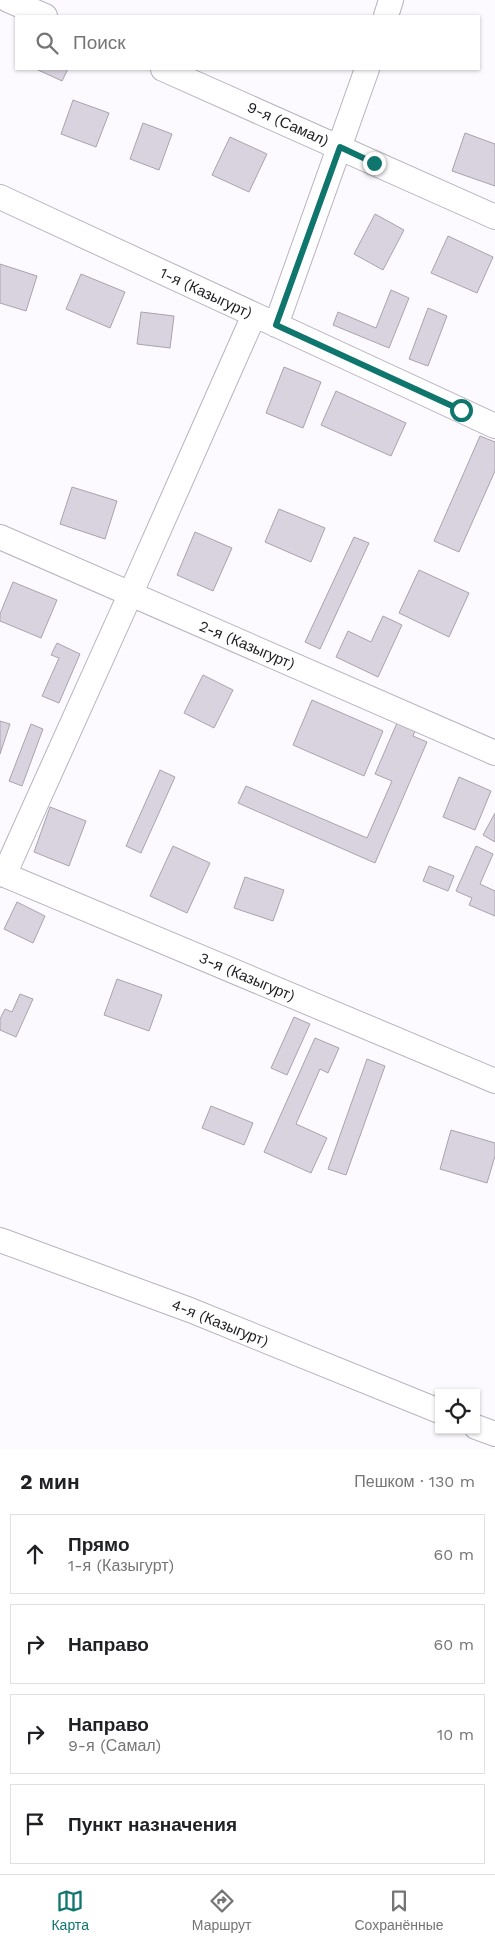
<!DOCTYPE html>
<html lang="ru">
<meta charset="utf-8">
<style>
:root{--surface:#fff;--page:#f2f2f2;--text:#202124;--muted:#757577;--line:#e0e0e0;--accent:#0f766e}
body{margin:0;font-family:"Work Sans",sans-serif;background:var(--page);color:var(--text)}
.controls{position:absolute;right:15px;bottom:15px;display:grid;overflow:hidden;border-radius:0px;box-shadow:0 1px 4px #0004}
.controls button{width:45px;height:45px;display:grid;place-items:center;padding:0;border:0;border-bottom:1px solid var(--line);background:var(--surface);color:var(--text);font:25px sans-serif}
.stop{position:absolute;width:15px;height:15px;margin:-11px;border:4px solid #0f766e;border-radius:50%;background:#fff}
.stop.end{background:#0f766e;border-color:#fff;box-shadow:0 1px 5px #0008}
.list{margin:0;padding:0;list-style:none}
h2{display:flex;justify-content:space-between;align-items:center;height:65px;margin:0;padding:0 20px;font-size:21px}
h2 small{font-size:16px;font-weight:400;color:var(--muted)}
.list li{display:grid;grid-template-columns:32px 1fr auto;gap:15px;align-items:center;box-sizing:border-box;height:80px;margin:0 10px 10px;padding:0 10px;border:1px solid var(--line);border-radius:0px}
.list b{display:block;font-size:19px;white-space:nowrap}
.list p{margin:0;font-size:16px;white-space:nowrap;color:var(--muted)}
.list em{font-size:16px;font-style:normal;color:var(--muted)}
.icon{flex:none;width:28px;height:28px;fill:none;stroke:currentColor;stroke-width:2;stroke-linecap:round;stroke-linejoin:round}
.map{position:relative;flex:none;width:495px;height:1449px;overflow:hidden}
.search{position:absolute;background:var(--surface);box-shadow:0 1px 4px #0004;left:15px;right:15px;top:15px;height:55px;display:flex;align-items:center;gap:12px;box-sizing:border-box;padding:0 18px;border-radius:0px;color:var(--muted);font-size:19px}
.sheet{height:425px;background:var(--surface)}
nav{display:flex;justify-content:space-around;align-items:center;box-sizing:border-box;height:70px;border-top:1px solid var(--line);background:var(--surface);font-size:14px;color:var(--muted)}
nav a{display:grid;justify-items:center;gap:2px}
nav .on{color:var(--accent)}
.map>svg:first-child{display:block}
.building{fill:#d8d3df;stroke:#a8a3af}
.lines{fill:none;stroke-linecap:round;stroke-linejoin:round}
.street-casing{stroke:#b8b3bf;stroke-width:26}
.street{stroke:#fff;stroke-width:24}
.route{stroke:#0f766e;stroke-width:6}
.labels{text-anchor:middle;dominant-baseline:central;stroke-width:4;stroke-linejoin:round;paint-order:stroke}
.street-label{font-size:15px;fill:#1e1c21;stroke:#fff}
</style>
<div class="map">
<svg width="495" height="1449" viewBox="0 0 495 1449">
<rect width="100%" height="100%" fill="#fcfaff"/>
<path class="building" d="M 36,69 L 68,69 L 62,81 Z
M 73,100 L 109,113 L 96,147 L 61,134 Z
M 143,123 L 172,134 L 159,170 L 130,159 Z
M 465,133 L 495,144 L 495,186 L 452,171 Z
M 230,137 L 267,154 L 249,192 L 212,175 Z
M 375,214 L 404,230 L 383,270 L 354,254 Z
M 448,236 L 493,257 L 477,293 L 431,273 Z
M 0,264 L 37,276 L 26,311 L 0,303 Z
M 81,274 L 125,292 L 110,328 L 66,309 Z
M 391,290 L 409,298 L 389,348 L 333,325 L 338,312 L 376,328 Z
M 428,308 L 447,316 L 428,366 L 409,359 Z
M 141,312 L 174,316 L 170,348 L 137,344 Z
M 284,367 L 321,382 L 303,428 L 266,413 Z
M 336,391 L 406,423 L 391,456 L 321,425 Z
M 480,436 L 495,442 L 495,471 L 459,552 L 434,541 Z
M 72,487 L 117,501 L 105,539 L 60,524 Z
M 279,509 L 325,528 L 311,562 L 265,542 Z
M 195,532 L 232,548 L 213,591 L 177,575 Z
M 354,537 L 369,543 L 320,649 L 305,642 Z
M 419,570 L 469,593 L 449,637 L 399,613 Z
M 13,582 L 57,600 L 41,638 L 0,621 L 0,614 Z
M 383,616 L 402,625 L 378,677 L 336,657 L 348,631 L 371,642 Z
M 57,643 L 80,654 L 59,703 L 42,696 L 59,658 L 51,655 Z
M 203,675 L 233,690 L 214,728 L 184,713 Z
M 312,700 L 383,731 L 364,776 L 293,745 Z
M 400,716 L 418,724 L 413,736 L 427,742 L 375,863 L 238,803 L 246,786 L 367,838 L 392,781 L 375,774 Z
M 0,721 L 10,724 L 0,754 Z
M 31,724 L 43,729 L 22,786 L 9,781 Z
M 160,770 L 175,777 L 141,853 L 126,846 Z
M 459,777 L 491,791 L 475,830 L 443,817 Z
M 50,807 L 86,821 L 69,866 L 34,852 Z
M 495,813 L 495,842 L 483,835 Z
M 173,846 L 210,863 L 187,913 L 150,896 Z
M 476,846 L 493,854 L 480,884 L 495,891 L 495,916 L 469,905 L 472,898 L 456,891 Z
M 429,866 L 454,876 L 448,891 L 423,881 Z
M 245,877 L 284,890 L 273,921 L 234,908 Z
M 17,902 L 45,916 L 33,943 L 4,929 Z
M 117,979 L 162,995 L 149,1031 L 104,1015 Z
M 20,994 L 33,999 L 16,1037 L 0,1030 L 0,1019 L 5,1009 L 12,1012 Z
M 294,1017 L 310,1024 L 287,1075 L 271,1068 Z
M 315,1038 L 339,1048 L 328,1073 L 320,1069 L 296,1124 L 327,1138 L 311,1173 L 264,1152 Z
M 367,1059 L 385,1066 L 346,1175 L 328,1169 Z
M 211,1106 L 253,1123 L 244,1145 L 202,1128 Z
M 451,1130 L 495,1143 L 495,1156 L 487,1183 L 440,1169 Z"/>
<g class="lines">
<g class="street-casing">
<path id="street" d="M 8,0 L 45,16
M 386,16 L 391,0
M 163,69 L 495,217
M 0,197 L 495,426
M 276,325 L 367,69
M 0,537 L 495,753
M 0,873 L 495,1081
M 4,875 L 130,595 L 254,315
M 0,1240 L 190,1310 L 439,1411
M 476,1427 L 495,1434"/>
</g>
<use href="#street" class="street"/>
</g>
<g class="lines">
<path class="route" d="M 374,163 L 340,147 L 276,325 L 461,410"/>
</g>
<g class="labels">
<g class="street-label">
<text transform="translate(288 124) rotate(24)">9-я (Самал)</text>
<text transform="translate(206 293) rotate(25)">1-я (Казыгурт)</text>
<text transform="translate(247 645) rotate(23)">2-я (Казыгурт)</text>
<text transform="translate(247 977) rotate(23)">3-я (Казыгурт)</text>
<text transform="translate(220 1323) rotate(22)">4-я (Казыгурт)</text>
</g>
</g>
</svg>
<div class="controls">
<button><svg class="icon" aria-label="locate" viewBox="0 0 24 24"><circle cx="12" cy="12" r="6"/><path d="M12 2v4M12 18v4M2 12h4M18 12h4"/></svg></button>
</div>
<div class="stop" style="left:461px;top:410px"></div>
<div class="stop end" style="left:374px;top:163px"></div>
<div class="search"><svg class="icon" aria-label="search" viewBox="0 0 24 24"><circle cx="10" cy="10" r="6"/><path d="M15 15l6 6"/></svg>Поиск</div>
</div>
<section class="sheet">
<h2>2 мин<small>Пешком · 130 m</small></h2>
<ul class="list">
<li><svg class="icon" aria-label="ahead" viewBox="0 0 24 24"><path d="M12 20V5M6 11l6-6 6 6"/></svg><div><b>Прямо</b><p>1-я (Казыгурт)</p></div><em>60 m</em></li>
<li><svg class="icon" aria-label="right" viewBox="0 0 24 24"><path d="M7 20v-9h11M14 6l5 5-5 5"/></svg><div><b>Направо</b></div><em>60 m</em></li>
<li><svg class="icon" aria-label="right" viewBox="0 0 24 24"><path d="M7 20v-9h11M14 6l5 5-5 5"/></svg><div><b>Направо</b><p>9-я (Самал)</p></div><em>10 m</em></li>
<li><svg class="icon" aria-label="arrive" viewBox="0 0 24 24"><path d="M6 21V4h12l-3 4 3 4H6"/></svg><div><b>Пункт назначения</b></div></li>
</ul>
</section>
<nav>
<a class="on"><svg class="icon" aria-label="map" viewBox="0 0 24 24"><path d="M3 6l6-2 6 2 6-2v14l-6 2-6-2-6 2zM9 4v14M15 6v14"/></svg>Карта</a>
<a><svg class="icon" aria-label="directions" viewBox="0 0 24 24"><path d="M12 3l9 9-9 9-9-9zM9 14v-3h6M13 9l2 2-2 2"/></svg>Маршрут</a>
<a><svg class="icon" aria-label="saved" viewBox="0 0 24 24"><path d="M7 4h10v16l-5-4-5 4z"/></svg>Сохранённые</a>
</nav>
